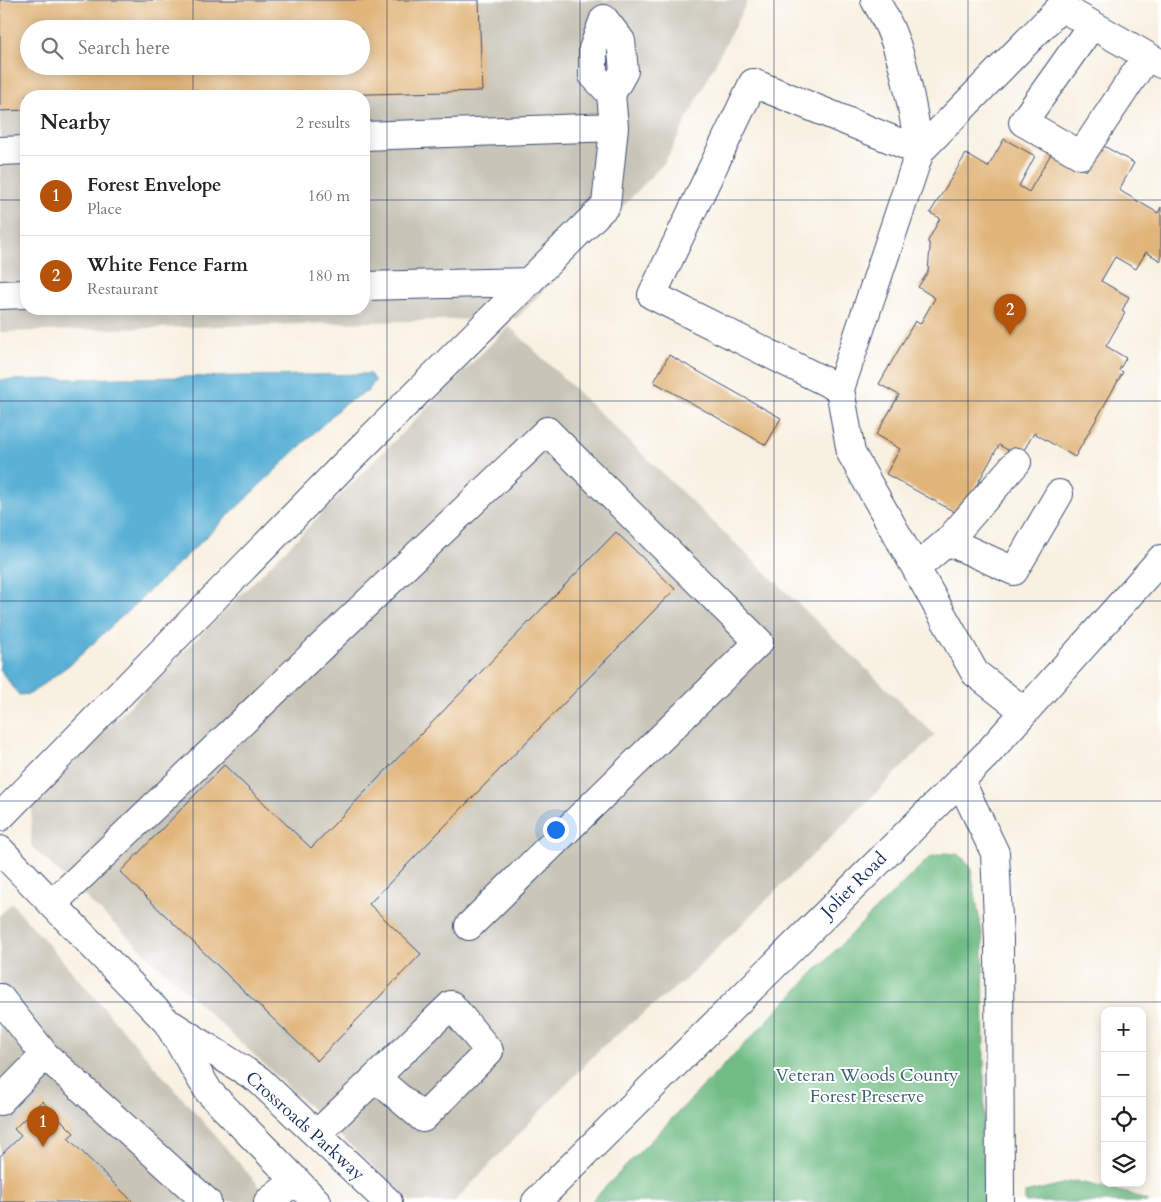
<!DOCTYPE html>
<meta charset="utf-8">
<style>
:root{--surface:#fff;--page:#f6f6f6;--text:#222;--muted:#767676;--line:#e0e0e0;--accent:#b45309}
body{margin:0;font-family:Cardo,serif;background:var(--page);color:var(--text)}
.controls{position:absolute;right:15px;bottom:15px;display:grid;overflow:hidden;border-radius:10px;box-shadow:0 2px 12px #0003}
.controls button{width:45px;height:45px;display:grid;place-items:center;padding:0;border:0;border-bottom:1px solid var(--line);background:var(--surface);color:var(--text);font:25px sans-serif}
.you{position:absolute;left:555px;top:829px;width:18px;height:18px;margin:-12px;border:4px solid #fff;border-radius:50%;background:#1a73e8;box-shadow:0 0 0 8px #1a73e833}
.badge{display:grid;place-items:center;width:32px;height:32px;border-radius:50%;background:var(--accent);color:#fff;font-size:16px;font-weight:700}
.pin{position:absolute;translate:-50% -41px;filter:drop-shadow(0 1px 2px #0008)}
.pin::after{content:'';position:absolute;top:26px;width:18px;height:15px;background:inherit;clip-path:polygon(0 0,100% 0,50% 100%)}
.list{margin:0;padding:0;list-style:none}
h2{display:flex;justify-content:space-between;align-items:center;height:65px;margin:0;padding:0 20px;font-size:21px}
h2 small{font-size:16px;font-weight:400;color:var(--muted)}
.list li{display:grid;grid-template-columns:32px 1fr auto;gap:15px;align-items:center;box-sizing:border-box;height:80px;padding:0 20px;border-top:1px solid var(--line)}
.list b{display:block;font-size:19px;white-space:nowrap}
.list p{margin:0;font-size:16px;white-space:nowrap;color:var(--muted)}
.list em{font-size:16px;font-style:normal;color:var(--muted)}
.icon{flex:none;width:28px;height:28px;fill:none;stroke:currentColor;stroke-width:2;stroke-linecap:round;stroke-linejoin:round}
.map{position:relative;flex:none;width:1161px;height:1202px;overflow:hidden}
.search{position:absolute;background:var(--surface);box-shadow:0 2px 12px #0003;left:20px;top:20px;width:350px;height:55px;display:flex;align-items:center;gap:12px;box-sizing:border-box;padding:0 18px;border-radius:28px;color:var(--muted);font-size:19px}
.panel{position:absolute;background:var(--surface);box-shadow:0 2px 12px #0003;left:20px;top:90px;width:350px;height:225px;border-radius:20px}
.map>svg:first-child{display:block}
.industrial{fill:#c8c4b8;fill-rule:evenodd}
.forest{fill:#70bc84;stroke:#467671}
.water{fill:#58b0d5;stroke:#3a709a}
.building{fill:#e1b57a;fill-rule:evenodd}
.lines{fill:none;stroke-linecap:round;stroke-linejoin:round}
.minor-casing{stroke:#3c4c72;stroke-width:30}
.major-casing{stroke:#3c4c72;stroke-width:30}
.minor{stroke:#fff;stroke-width:28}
.major{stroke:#fff;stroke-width:28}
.grid{fill:none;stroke:#1b2f5e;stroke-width:1;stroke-opacity:0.55}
.labels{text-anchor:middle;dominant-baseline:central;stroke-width:4;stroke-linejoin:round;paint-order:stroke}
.street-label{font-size:18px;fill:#1b2f5e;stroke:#fff}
.park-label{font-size:18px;fill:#3d6371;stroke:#fff}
</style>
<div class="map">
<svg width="1161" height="1202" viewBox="0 0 1161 1202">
<rect width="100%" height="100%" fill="#fff"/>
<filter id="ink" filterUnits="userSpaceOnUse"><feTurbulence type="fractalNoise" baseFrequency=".02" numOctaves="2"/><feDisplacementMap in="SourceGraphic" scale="10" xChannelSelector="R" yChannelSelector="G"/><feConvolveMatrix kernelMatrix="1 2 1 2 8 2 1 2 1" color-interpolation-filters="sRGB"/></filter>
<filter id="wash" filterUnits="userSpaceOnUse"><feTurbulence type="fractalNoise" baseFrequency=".0096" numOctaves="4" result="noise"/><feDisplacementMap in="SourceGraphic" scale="20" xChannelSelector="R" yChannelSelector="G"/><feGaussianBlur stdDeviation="1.12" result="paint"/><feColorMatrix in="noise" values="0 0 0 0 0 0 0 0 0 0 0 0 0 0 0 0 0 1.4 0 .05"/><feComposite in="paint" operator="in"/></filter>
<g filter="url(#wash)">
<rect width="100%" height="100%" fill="#f8f0e0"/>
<path class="industrial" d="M 0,0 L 748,0 L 665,162 L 517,318 L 0,332 ZM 29,29 L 361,29 L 361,66 L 29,66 ZM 26,96 L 364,96 L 364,309 L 26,309 Z
M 509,326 L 935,735 L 686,979 L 603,1046 L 454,1202 L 411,1202 L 31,846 L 32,804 Z
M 12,903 L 273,1202 L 0,1202 L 0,915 Z"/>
<path class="forest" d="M 945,853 L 957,854 L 965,860 L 971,870 L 983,940 L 985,1202 L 591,1202 L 858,927 L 930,857 Z
M 1075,1181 L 1131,1194 L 1150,1202 L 1025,1202 L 1025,1193 Z"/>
<path class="water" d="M 370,374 L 375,381 L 368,391 L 344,404 L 177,565 L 73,662 L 30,694 L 19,695 L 0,670 L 0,380 Z"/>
<g id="blocks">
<path class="building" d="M 0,0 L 479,0 L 482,91 L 296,96 L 26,96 L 26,110 L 0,111 ZM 29,29 L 361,29 L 361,66 L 29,66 Z
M 1004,139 L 1035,156 L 1019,186 L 1029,192 L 1052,152 L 1086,171 L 1102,145 L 1134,163 L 1119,190 L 1158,213 L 1161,207 L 1161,261 L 1146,252 L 1136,269 L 1115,257 L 1101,281 L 1129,297 L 1122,311 L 1125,313 L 1106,346 L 1126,358 L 1119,370 L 1123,372 L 1075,457 L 1034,433 L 1020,457 L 999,445 L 960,515 L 886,474 L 900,449 L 876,435 L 899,395 L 879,384 L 915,321 L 920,324 L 935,298 L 918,287 L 928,272 L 930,247 L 928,241 L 940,218 L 930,213 L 966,154 L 988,167 Z
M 669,355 L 781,418 L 766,445 L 654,382 Z
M 616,532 L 675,589 L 369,904 L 421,954 L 317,1061 L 120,872 L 224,765 L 311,848 Z
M 42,1101 L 74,1133 L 68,1138 L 133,1202 L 0,1202 L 0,1156 L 21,1136 L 14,1129 Z"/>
</g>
</g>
<g filter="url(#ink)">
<use href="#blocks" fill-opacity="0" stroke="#3c4c72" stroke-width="1"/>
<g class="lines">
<g class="minor-casing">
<path id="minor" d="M 875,0 C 904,45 910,99 920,151
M 1092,25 L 1023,122 L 1081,155 L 1147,56
M 611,94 L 593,75 L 593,49 L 604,19 L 621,41 L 624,71 L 611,94 L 614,127
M 0,151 L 26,150
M 364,286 L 529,282
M 0,295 L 26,294
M 840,389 L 652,295 L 753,83 L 920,151
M 948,541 L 1017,462
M 916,568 L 948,541 L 1014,571 L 1059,494
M 1024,711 L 975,673 L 851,453 L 840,389 L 920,151 L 1061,7 L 1161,64
M 960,780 L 995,853 L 999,940 L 1000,1202
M 0,817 L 343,466 L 606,205 L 614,127 L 364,136
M 0,850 L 167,1022 L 209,1092 L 317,1202
M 52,904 L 547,431 L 759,642 L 469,926
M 0,998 L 45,1055
M 172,1025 L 259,1080 L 388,1202
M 0,1101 L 45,1055 L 207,1202
M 317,1134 L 451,1005 L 489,1051 L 423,1118 L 376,1078
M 268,1202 L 296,1180"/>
</g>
<g class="major-casing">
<path id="major" d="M 536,1202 L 987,754 L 1161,559"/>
</g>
<use href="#minor" class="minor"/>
<use href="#major" class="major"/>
</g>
</g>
<path class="grid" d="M 193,0 L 193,29M 387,0 L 387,1202M 580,0 L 580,1202M 774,0 L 774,1202M 968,0 L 968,1202M 193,66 L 193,96M 0,200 L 26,200M 364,200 L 1161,200M 193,309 L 193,1202M 0,401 L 1161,401M 0,601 L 1161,601M 0,801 L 1161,801M 0,1002 L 1161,1002"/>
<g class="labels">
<g class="street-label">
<text transform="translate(854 885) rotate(-45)">Joliet Road</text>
<text transform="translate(305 1126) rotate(42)">Crossroads Parkway</text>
</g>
<g class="park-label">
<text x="867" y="1075">Veteran Woods County<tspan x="867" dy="21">Forest Preserve</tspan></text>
</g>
</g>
</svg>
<div class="controls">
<button>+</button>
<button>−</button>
<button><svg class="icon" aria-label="locate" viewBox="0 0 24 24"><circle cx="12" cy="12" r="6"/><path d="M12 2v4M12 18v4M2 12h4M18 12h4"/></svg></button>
<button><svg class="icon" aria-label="layers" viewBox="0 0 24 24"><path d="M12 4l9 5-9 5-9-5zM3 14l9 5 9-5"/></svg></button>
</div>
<div class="you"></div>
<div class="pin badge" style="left:43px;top:1147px">1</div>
<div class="pin badge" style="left:1010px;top:335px">2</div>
<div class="search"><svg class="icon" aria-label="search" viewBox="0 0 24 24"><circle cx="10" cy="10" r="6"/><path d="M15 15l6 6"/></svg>Search here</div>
<section class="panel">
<h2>Nearby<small>2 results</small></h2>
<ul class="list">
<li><span class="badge">1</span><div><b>Forest Envelope</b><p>Place</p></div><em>160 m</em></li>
<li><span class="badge">2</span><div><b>White Fence Farm</b><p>Restaurant</p></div><em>180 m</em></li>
</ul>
</section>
</div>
